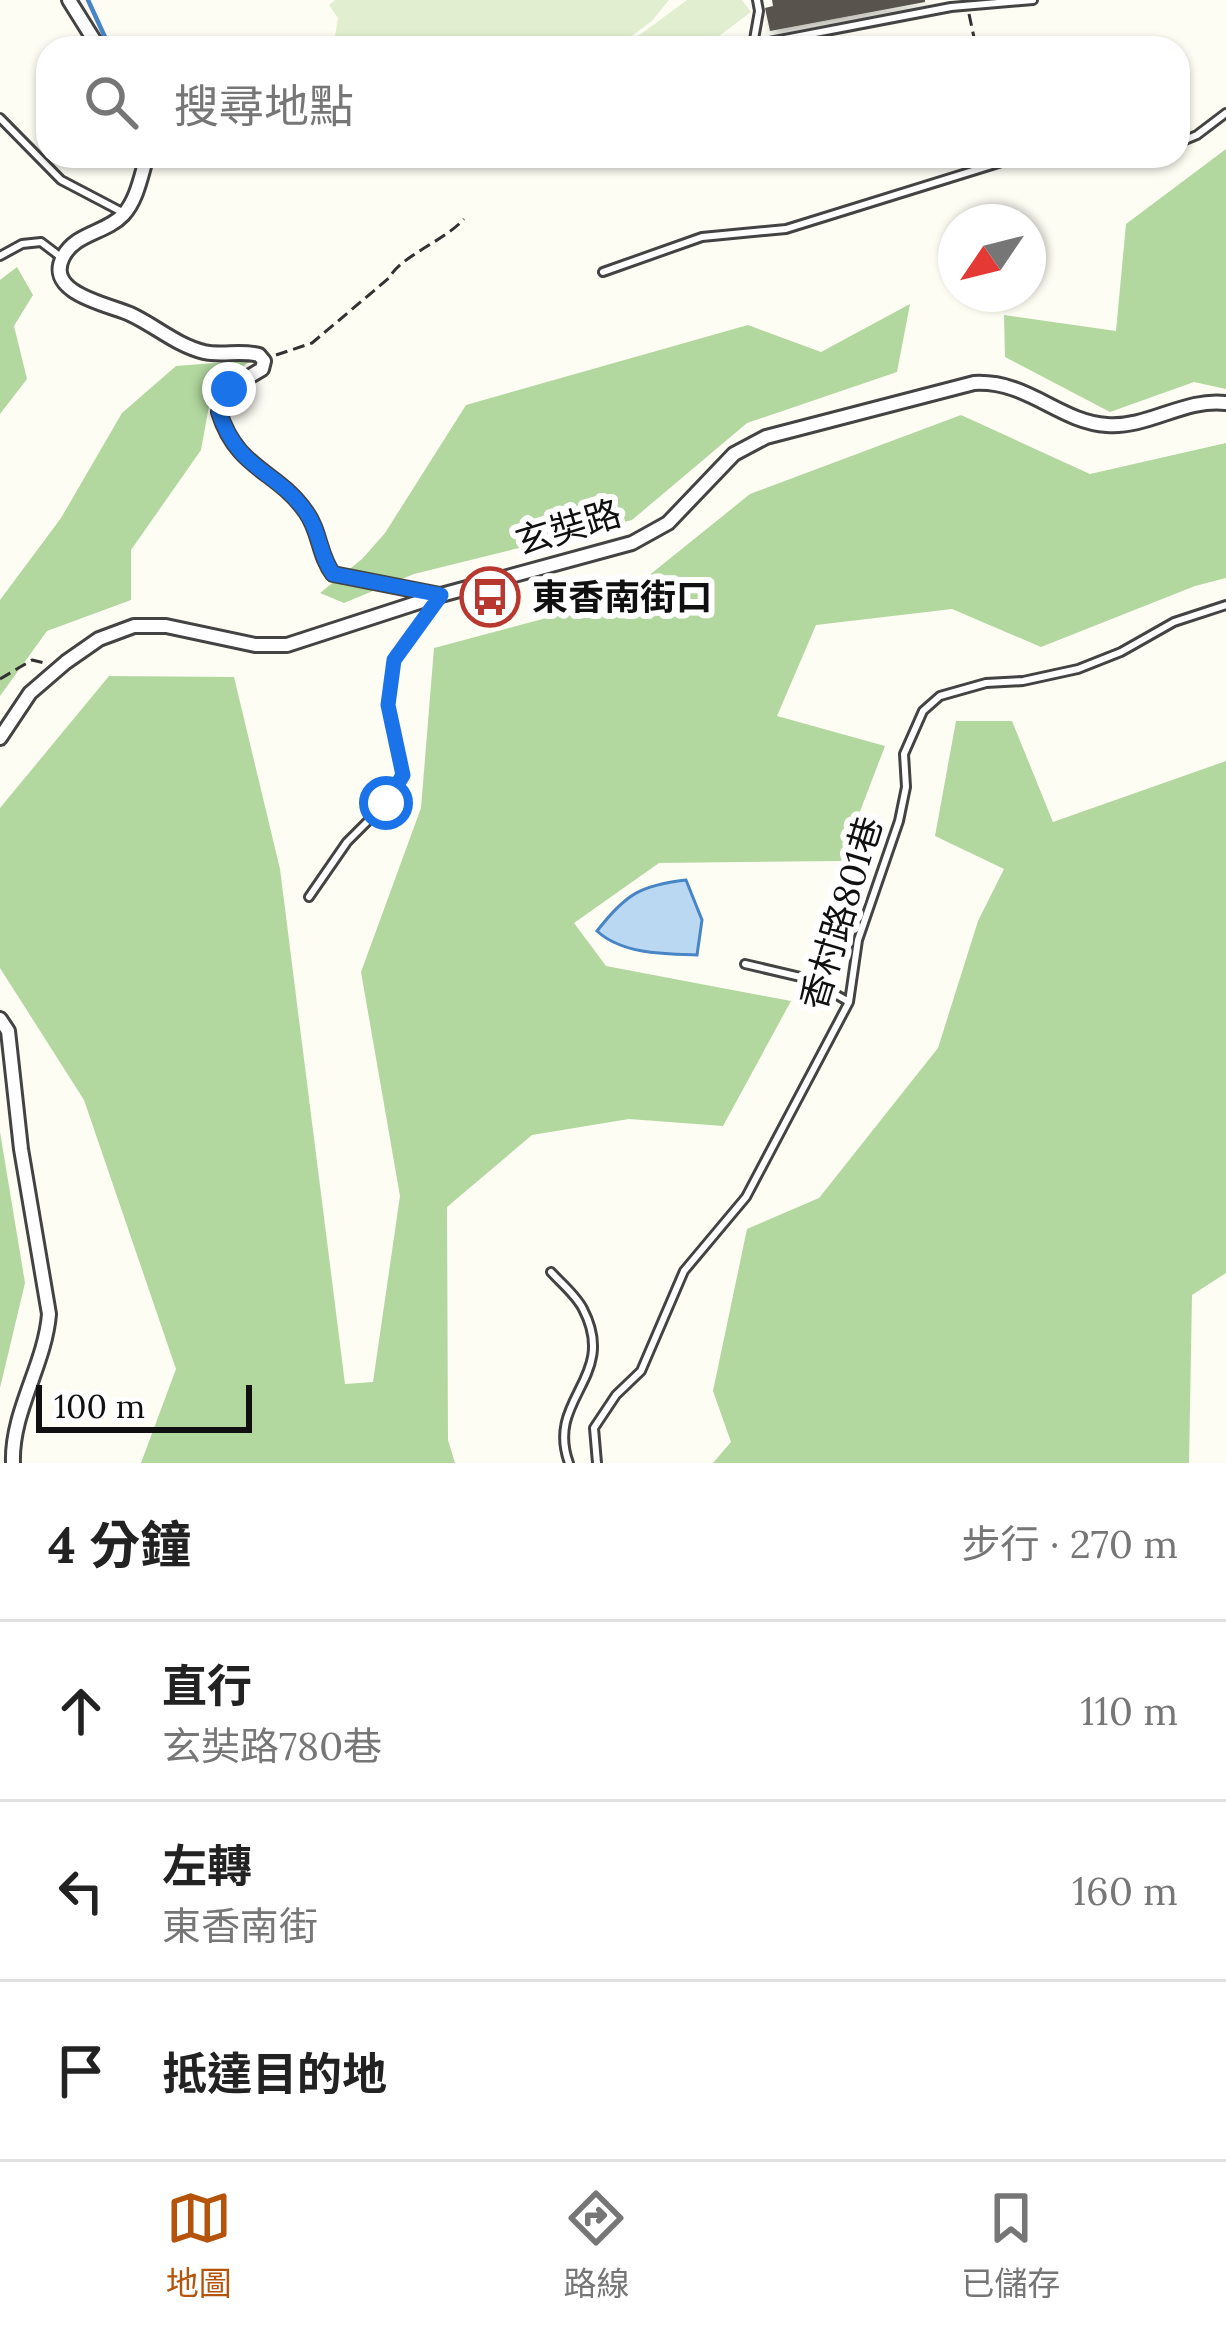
<!DOCTYPE html>
<html lang="zh-TW">
<meta charset="utf-8">
<style>
:root{--surface:#fff;--page:#f2f2f2;--text:#222;--muted:#767676;--line:#e0e0e0;--accent:#b45309}
body{margin:0;font-family:Lora,"Noto Sans TC",serif;background:var(--page);color:var(--text)}
.compass{position:absolute;left:938px;top:204px;width:108px;height:108px;border-radius:50%;background:var(--surface);box-shadow:0 3px 9px #0004;rotate:235deg}
.scale{position:absolute;left:36px;bottom:30px;width:216px;box-sizing:border-box;padding-left:12px;border:6px solid #101010;border-top:0;font-size:33px;line-height:42px;white-space:nowrap;color:#101010;-webkit-text-stroke:9px #fff;paint-order:stroke}
.stop{position:absolute;width:36px;height:36px;margin:-27px;border:9px solid #1a73e8;border-radius:50%;background:#fff}
.stop.end{background:#1a73e8;border-color:#fff;box-shadow:0 3px 12px #0008}
.list{margin:0;padding:0;list-style:none}
h2{display:flex;justify-content:space-between;align-items:center;height:156px;margin:0;padding:0 48px;font-size:51px}
h2 small{font-size:39px;font-weight:400;color:var(--muted)}
.list li{display:grid;grid-template-columns:78px 1fr auto;gap:36px;align-items:center;box-sizing:border-box;height:180px;padding:0 48px;border-top:3px solid var(--line)}
.list b{display:block;font-size:45px;white-space:nowrap}
.list p{margin:0;font-size:39px;white-space:nowrap;color:var(--muted)}
.list em{font-size:39px;font-style:normal;color:var(--muted)}
.icon{flex:none;width:66px;height:66px;fill:none;stroke:currentColor;stroke-width:2;stroke-linecap:round;stroke-linejoin:round}
.map{position:relative;flex:none;width:1226px;height:1463px;overflow:hidden}
.search{position:absolute;background:var(--surface);box-shadow:0 3px 9px #0004;left:36px;right:36px;top:36px;height:132px;display:flex;align-items:center;gap:30px;box-sizing:border-box;padding:0 42px;border-radius:36px;color:var(--muted);font-size:45px}
.sheet{height:696px;background:var(--surface)}
nav{display:flex;justify-content:space-around;align-items:center;box-sizing:border-box;height:168px;border-top:3px solid var(--line);background:var(--surface);font-size:33px;color:var(--muted)}
nav a{display:grid;justify-items:center;gap:6px}
nav .on{color:var(--accent)}
.map>svg:first-child{display:block}
.forest{fill:#b2d79f}
.pitch{fill:#e1efd0}
.water{fill:#bbd8f3;stroke:#4785c5;stroke-width:3}
.lines{fill:none;stroke-linecap:round;stroke-linejoin:round}
.stream{stroke:#4785c5;stroke-width:4.5}
.building{fill:#58524d;filter:url(#shadow)}
.lane-casing{stroke:#434343;stroke-width:12}
.street-casing{stroke:#434343;stroke-width:18}
.path{stroke:#323232;stroke-width:3;stroke-dasharray:12 6;stroke-linecap:butt}
.lane{stroke:#fff;stroke-width:6}
.street{stroke:#fff;stroke-width:12}
.route{stroke:#1a73e8;stroke-width:15}
.labels{text-anchor:middle;dominant-baseline:central;stroke-width:12;stroke-linejoin:round;paint-order:stroke}
.street-label{font-size:36px;fill:#101010;stroke:#fff}
.poi-label{font-size:36px;font-weight:bold;fill:#101010;stroke:#fff;text-anchor:start}
</style>
<div class="map">
<svg width="1226" height="1463" viewBox="0 0 1226 1463">
<defs>
<filter id="shadow"><feDropShadow dx="5.5" dy="5.5" stdDeviation="6" flood-color="#0004"/></filter>
</defs>
<rect width="100%" height="100%" fill="#fefdf4"/>
<path class="forest" d="M 1226,149 L 1226,389 L 1194,382 L 1110,412 L 1005,357 L 1004,315 L 1116,331 L 1126,224 Z
M 17,267 L 33,295 L 14,326 L 27,379 L 0,414 L 0,280 Z
M 910,304 L 897,372 L 747,423 L 632,520 L 414,574 L 344,603 L 320,593 L 362,559 L 385,533 L 466,405 L 748,325 L 821,352 Z
M 253,360 L 213,384 L 201,450 L 131,550 L 131,600 L 47,631 L 0,696 L 0,600 L 61,518 L 122,413 L 176,366 Z
M 961,415 L 1090,474 L 1226,443 L 1226,578 L 1195,586 L 1041,647 L 952,609 L 816,625 L 777,716 L 885,746 L 841,861 L 659,863 L 574,923 L 606,966 L 791,1001 L 723,1126 L 629,1119 L 532,1135 L 447,1207 L 448,1440 L 455,1463 L 141,1463 L 176,1369 L 84,1100 L 0,968 L 0,808 L 109,676 L 234,677 L 280,869 L 345,1384 L 373,1382 L 400,1196 L 361,972 L 421,808 L 434,648 L 621,598 L 750,494 Z
M 956,721 L 1012,721 L 1053,822 L 1226,761 L 1226,1273 L 1192,1295 L 1189,1463 L 713,1463 L 731,1442 L 713,1391 L 747,1229 L 819,1198 L 938,1048 L 978,921 L 1004,869 L 935,836 Z
M 0,1132 L 25,1283 L 0,1388 Z"/>
<path class="pitch" d="M 335,0 L 669,0 L 652,21 L 615,48 L 333,48 L 338,18 L 329,5 Z
M 687,0 L 742,0 L 751,12 L 703,48 L 622,48 Z"/>
<path class="water" d="M 686,880 L 702,920 L 697,955 C 663,954 622,954 597,931 C 625,895 640,885 686,880 Z"/>
<g class="lines">
<path class="stream" d="M 88,0 L 110,48"/>
</g>
<path class="building" d="M 772,0 L 925,0 L 925,2 L 770,31 L 765,8 L 773,6 Z"/>
<g class="lines">
<g class="lane-casing">
<path id="lane" d="M 757,0 L 759,11 L 753,45 L 951,7 L 1033,0
M 0,118 L 61,180 L 122,212
M 1178,143 L 1197,135 L 1226,113
M 0,256 L 22,244 L 41,242 L 62,258
M 603,272 L 702,237 L 786,229 L 1021,156
M 309,897 L 347,842 L 386,803 L 403,775 L 388,705 L 394,660 L 439,598
M 745,964 L 809,979 L 849,1002
M 551,1272 C 561,1283 576,1295 583,1309 C 619,1378 545,1398 569,1463
M 597,1463 L 594,1428 L 616,1395 L 641,1371 L 684,1271 L 746,1197 L 849,1002 L 858,940 L 899,821 L 906,787 L 904,754 L 923,711 L 940,696 L 986,683 L 1023,681 L 1078,669 L 1121,652 L 1174,622 L 1226,605"/>
</g>
<g class="street-casing">
<path id="street" d="M 69,0 L 99,48
M 147,156 C 141,176 137,200 123,215 C 106,233 75,233 63,257 C 44,294 111,305 130,314 C 156,326 176,345 204,352 C 222,356 241,350 259,355 L 264,361 L 262,369 L 229,389 L 219,412 C 237,470 277,470 306,512 C 320,531 319,556 333,574 L 440,595
M 0,738 L 30,693 L 66,662 L 99,639 L 134,626 L 166,626 L 255,645 L 287,645 L 441,595 L 632,543 L 668,523 L 734,454 L 766,437 L 974,383 C 1028,380 1059,422 1107,425 C 1149,428 1184,398 1226,403
M 0,1019 L 8,1031 L 21,1149 L 49,1314 C 45,1365 11,1412 13,1463"/>
</g>
<path class="path" d="M 969,14 L 975,42
M 276,355 L 312,343 L 389,278 C 402,255 443,242 464,219
M 0,679 L 32,660 L 45,663"/>
<use href="#lane" class="lane"/>
<use href="#street" class="street"/>
</g>
<g class="lines">
<path class="route" d="M 229,389 L 219,412 C 238,471 277,470 306,512 C 320,531 319,555 333,574 L 441,595 L 394,660 L 388,705 L 403,775 L 386,803"/>
</g>
<defs>
<g id="bus-ring" transform="scale(3)"><circle r="9.5" fill="#fff" stroke="#b83830" stroke-width="1.5"/><path d="M-5-6H5V4H4V6H2V4H-2V6H-4V4H-5ZM-3.5-4V0h7V-4ZM-3.5 1.2v1.5H-2V1.2ZM2 1.2v1.5H3.5V1.2Z" fill="#b83830"/></g>
</defs>
<g fill-rule="evenodd">
<use href="#bus-ring" x="490" y="597"/>
</g>
<g class="labels">
<g class="street-label">
<text transform="translate(568 527) rotate(-17)">玄奘路</text>
<text transform="translate(841 913) rotate(-73)">香村路801巷</text>
</g>
<g class="poi-label">
<text x="532" y="597">東香南街口</text>
</g>
</g>
</svg>
<svg class="compass" viewBox="-18 -18 36 36"><path d="M0-13l5 13h-10z" fill="#e53935"/><path d="M0 13l5-13h-10z" fill="#767676"/></svg>
<div class="scale">100 m</div>
<div class="stop" style="left:386px;top:803px"></div>
<div class="stop end" style="left:229px;top:389px"></div>
<div class="search"><svg class="icon" aria-label="search" viewBox="0 0 24 24"><circle cx="10" cy="10" r="6"/><path d="M15 15l6 6"/></svg>搜尋地點</div>
</div>
<section class="sheet">
<h2>4 分鐘<small>步行 · 270 m</small></h2>
<ul class="list">
<li><svg class="icon" aria-label="ahead" viewBox="0 0 24 24"><path d="M12 20V5M6 11l6-6 6 6"/></svg><div><b>直行</b><p>玄奘路780巷</p></div><em>110 m</em></li>
<li><svg class="icon" aria-label="left" viewBox="0 0 24 24"><path d="M17 20v-9H6M10 6l-5 5 5 5"/></svg><div><b>左轉</b><p>東香南街</p></div><em>160 m</em></li>
<li><svg class="icon" aria-label="arrive" viewBox="0 0 24 24"><path d="M6 21V4h12l-3 4 3 4H6"/></svg><div><b>抵達目的地</b></div></li>
</ul>
</section>
<nav>
<a class="on"><svg class="icon" aria-label="map" viewBox="0 0 24 24"><path d="M3 6l6-2 6 2 6-2v14l-6 2-6-2-6 2zM9 4v14M15 6v14"/></svg>地圖</a>
<a><svg class="icon" aria-label="directions" viewBox="0 0 24 24"><path d="M12 3l9 9-9 9-9-9zM9 14v-3h6M13 9l2 2-2 2"/></svg>路線</a>
<a><svg class="icon" aria-label="saved" viewBox="0 0 24 24"><path d="M7 4h10v16l-5-4-5 4z"/></svg>已儲存</a>
</nav>
